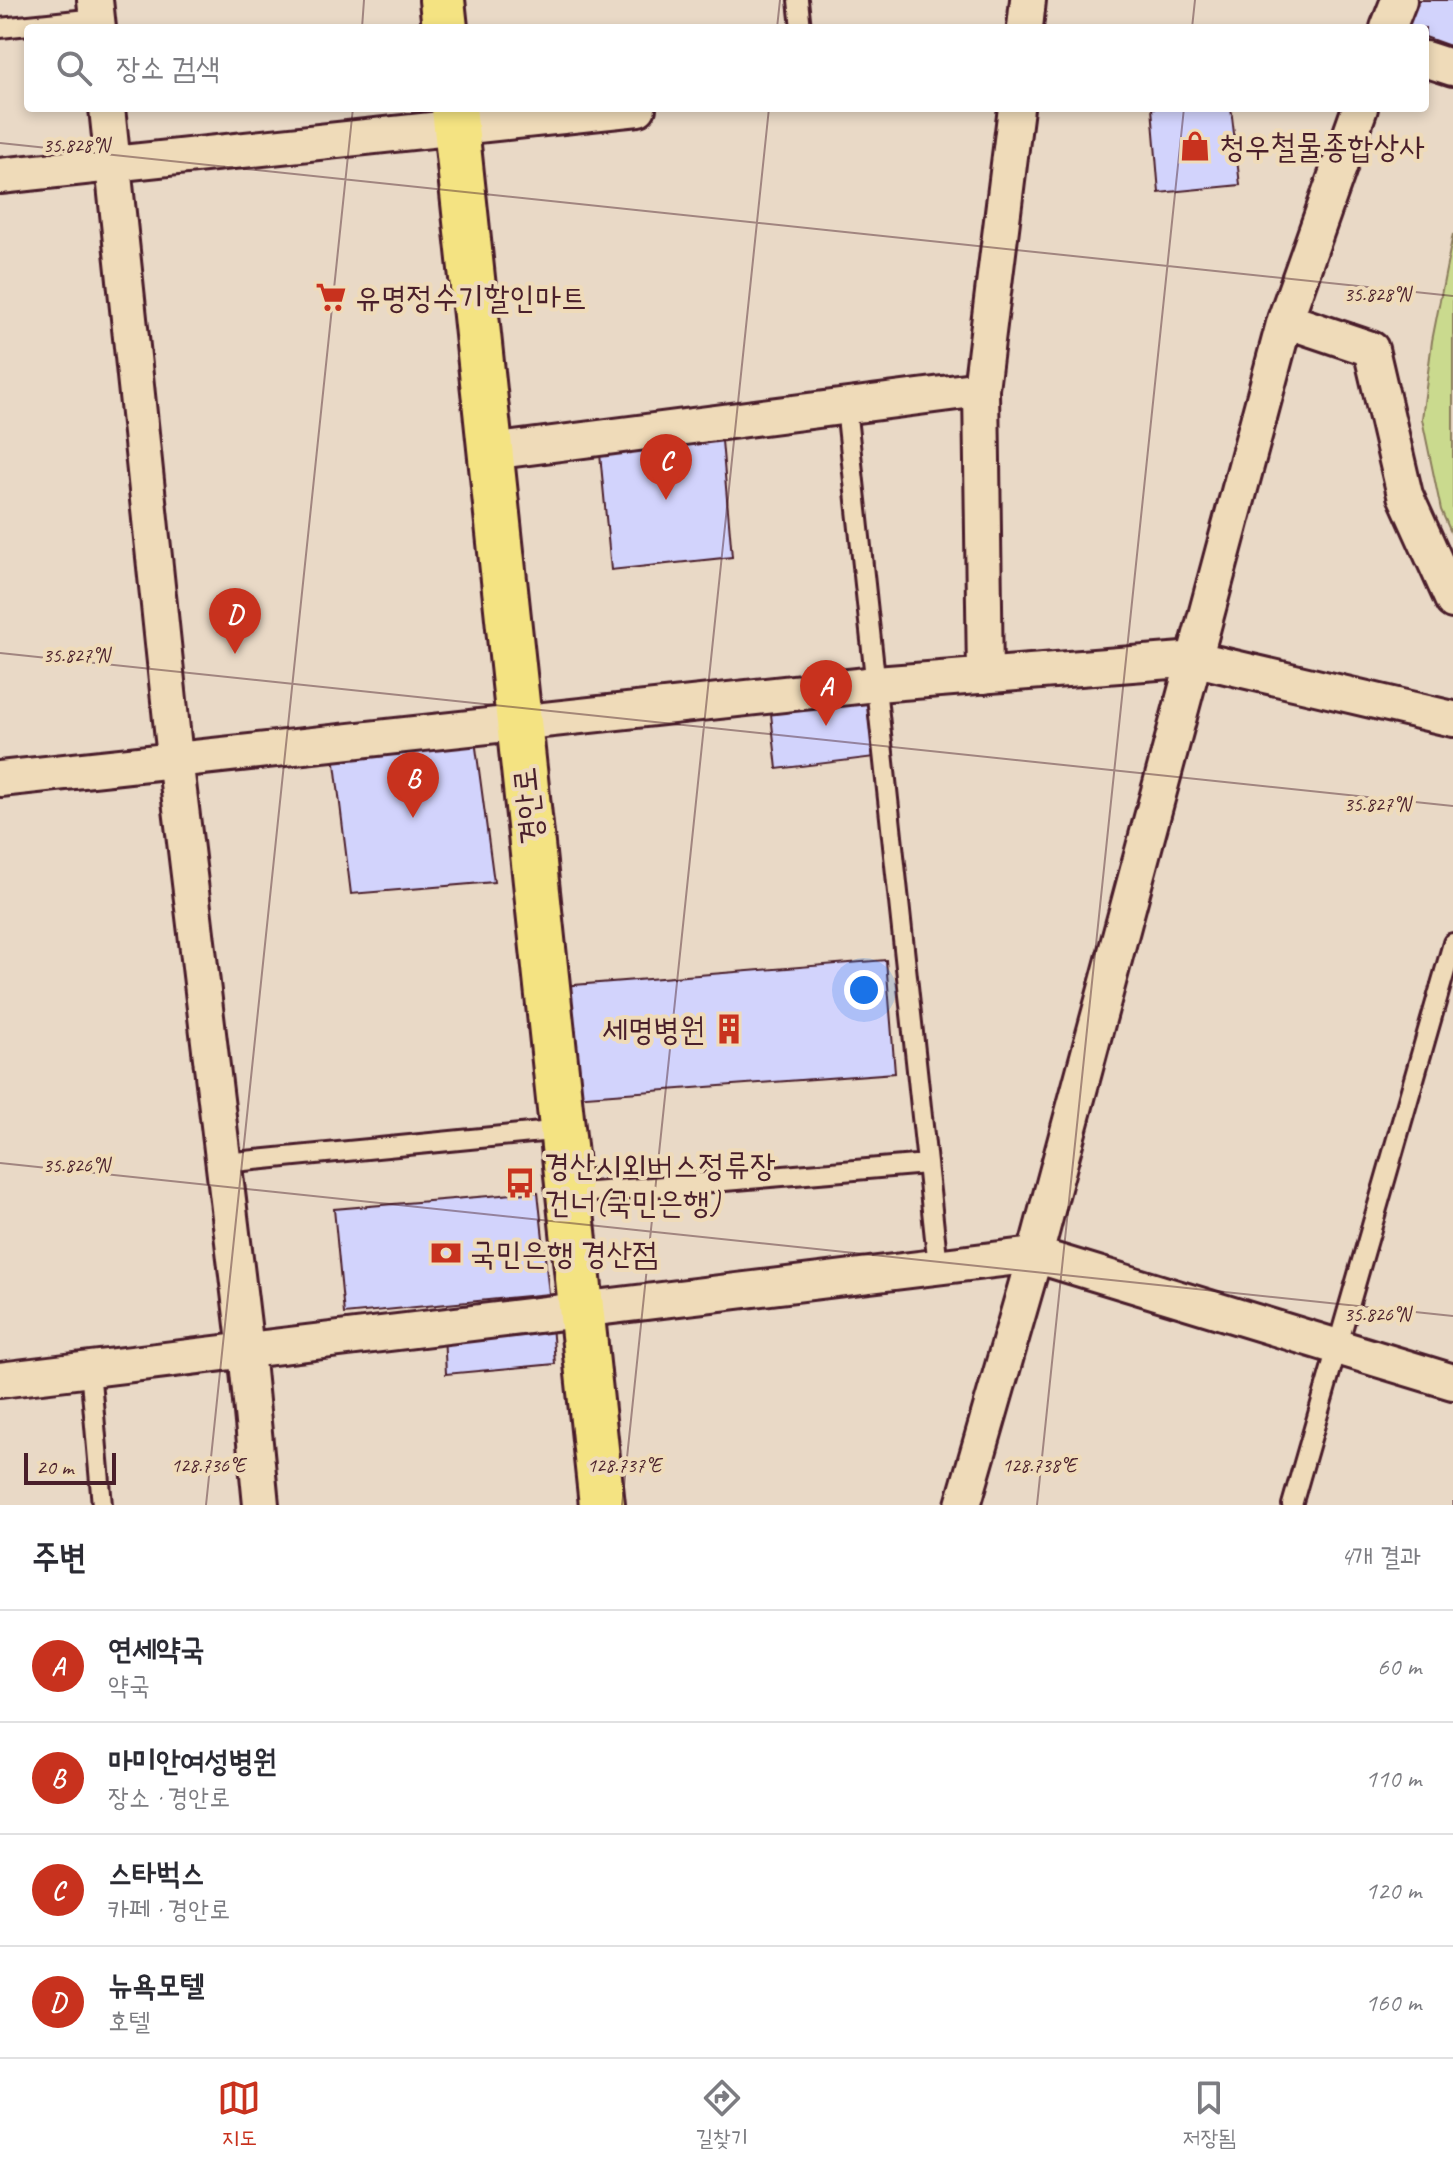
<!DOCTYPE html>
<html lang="ko">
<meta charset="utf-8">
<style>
:root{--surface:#fff;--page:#f7f7f7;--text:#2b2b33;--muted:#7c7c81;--line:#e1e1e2;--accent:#c8321e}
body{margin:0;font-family:Caveat,"Poor Story",sans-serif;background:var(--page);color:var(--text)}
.scale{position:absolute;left:24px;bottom:20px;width:92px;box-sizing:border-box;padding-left:8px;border:4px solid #4a1f2b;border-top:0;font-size:22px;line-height:28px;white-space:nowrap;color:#4a1f2b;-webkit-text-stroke:6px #efdbb9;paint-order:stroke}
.you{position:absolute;left:864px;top:990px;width:28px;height:28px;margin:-20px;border:6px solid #fff;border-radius:50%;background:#1a73e8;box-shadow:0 0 0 12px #1a73e833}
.badge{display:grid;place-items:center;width:52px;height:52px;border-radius:50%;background:var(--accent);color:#fff;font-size:26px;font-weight:700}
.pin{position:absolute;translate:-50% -66px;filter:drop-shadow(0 2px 4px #0008)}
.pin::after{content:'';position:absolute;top:42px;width:28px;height:24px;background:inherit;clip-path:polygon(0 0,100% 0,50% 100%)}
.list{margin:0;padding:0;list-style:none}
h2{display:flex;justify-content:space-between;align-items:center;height:104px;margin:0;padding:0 32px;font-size:34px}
h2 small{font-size:26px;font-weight:400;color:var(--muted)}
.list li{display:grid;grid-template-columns:52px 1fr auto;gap:24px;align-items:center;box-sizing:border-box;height:112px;padding:0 32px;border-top:2px solid var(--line)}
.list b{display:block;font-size:30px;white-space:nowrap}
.list p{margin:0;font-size:26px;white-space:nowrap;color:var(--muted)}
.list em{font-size:26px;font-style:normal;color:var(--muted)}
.icon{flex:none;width:44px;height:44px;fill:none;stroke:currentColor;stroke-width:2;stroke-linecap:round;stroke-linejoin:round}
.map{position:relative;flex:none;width:1453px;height:1505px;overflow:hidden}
.search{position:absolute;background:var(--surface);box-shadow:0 4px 12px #0003;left:24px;right:24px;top:24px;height:88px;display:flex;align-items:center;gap:20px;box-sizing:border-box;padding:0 28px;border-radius:8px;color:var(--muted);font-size:30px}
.sheet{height:552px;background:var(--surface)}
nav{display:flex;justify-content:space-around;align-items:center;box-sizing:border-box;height:112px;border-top:2px solid var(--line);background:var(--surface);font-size:22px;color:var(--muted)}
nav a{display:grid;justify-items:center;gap:4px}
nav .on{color:var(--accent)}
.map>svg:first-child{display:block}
.green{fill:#cada8e;stroke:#8a7c5c;stroke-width:2}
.building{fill:#d2d3fc;stroke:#4a1f2b;stroke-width:2}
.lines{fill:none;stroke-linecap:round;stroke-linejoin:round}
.lane-casing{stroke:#4a1f2b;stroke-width:24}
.street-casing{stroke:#4a1f2b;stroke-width:40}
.primary-casing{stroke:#4a1f2b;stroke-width:50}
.lane{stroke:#efdbb9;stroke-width:18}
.street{stroke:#efdbb9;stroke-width:34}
.primary{stroke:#f4e382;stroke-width:44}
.ticks{fill:none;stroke:#4a1f2b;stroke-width:2;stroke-opacity:0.45}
.labels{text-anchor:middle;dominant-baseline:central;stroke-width:8;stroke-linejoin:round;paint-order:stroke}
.poi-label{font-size:32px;fill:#4a1f2b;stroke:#efdbb9;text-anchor:start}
.street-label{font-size:32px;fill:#4a1f2b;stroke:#efdbb9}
.ticks-label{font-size:20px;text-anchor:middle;fill:#4a1f2b;stroke:#efdbb9;stroke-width:8;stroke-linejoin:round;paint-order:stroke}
</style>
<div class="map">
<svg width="1453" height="1505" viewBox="0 0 1453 1505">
<rect width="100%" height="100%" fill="#e9d9c6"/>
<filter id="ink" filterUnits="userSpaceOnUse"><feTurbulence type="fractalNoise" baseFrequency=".0125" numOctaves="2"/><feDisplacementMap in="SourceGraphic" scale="16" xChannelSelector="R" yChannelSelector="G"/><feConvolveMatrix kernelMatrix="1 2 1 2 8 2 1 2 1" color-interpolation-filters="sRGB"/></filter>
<g filter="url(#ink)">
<path class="green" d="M 1453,234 L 1453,537 L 1441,510 L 1422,419 L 1432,341 Z"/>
<path class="building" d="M 1405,0 L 1453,0 L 1453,47 L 1425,37 L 1425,28 L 1400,28 Z
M 1152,108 L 1231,108 L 1240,185 L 1159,193 Z
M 721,429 L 732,557 L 611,570 L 599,443 Z
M 876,684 L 883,756 L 777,769 L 769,696 Z
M 475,740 L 494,882 L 351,894 L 334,755 Z
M 886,960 L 895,1073 L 573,1097 L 562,986 Z
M 538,1192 L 549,1294 L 344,1314 L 334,1209 Z
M 552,1324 L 555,1364 L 446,1374 L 444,1333 Z"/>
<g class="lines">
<g class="lane-casing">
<path id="lane" d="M 798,0 L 801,28
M 0,28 L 97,18
M 846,407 L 938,1266
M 224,1163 L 562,1130
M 569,1194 L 927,1164
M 90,1369 L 102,1505
M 1292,1505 L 1453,943"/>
</g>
<g class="street-casing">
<path id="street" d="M 95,0 L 98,28
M 1025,28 L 1028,0
M 1388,28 L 1399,0
M 1425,59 L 1453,68
M 107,108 L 175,758 L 246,1350 L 261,1505
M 0,176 L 638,108
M 1285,320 L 1371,349 L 1405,495 L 1453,601
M 490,452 L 981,389
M 985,676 L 981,389 L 1016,108
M 0,779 L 876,684 L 1196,659 L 1453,719
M 0,1380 L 1035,1255 L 1453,1382
M 963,1505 L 1035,1255 L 1285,320 L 1360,108"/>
</g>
<g class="primary-casing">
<path id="primary" d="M 442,0 L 445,28
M 454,108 L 602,1505"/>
</g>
<use href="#lane" class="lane"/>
<use href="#street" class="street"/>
<use href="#primary" class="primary"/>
</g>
</g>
<path class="ticks" d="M 362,28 L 364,0M 777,28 L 780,0M 1192,28 L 1195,0M 0,143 L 1453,296M 0,653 L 1453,806M 0,1163 L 1453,1316M 206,1505 L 353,108M 622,1505 L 769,108M 1037,1505 L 1184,108M 1453,1505 L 1453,1500"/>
<defs>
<g id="shop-bare" transform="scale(2.4)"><path d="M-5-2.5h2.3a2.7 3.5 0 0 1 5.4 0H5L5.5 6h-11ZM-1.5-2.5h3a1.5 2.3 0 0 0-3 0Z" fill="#c8321e" stroke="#efdbb9" stroke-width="2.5" paint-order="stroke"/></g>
<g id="supermarket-bare" transform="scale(2.4)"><path d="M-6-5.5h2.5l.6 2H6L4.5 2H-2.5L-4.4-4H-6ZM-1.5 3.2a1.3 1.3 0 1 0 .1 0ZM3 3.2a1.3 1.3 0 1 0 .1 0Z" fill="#c8321e" stroke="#efdbb9" stroke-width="2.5" paint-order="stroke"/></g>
<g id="building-bare" transform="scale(2.4)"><path d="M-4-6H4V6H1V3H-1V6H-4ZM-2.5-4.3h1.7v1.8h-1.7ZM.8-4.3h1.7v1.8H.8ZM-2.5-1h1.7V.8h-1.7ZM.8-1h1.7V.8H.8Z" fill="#c8321e" stroke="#efdbb9" stroke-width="2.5" paint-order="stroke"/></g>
<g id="bus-bare" transform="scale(2.4)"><path d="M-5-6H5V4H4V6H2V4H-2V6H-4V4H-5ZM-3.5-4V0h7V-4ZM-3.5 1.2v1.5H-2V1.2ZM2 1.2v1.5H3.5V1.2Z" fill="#c8321e" stroke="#efdbb9" stroke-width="2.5" paint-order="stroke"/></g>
<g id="bank-bare" transform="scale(2.4)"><path d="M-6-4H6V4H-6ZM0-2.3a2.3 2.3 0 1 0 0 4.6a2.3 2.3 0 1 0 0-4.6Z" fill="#c8321e" stroke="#efdbb9" stroke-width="2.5" paint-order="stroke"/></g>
</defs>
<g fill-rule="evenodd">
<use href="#shop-bare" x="1195" y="146"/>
<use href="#supermarket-bare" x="331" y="297"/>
<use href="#building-bare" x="729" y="1029"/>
<use href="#bus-bare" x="520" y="1183"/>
<use href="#bank-bare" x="446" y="1253"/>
</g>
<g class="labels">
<g class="poi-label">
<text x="1219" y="146">청우철물종합상사</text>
<text x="355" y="297">유명정수기할인마트</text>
<text x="705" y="1029" text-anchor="end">세명병원</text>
<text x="544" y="1165">경산시외버스정류장<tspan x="544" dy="37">건너(국민은행)</tspan></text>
<text x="470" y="1253">국민은행 경산점</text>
</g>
<g class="street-label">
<text transform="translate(528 806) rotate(-96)">경안로</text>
</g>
</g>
<g class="ticks-label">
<text x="76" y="152">35.828°N</text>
<text x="1377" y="301">35.828°N</text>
<text x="76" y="662">35.827°N</text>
<text x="1377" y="811">35.827°N</text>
<text x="76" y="1172">35.826°N</text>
<text x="1377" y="1321">35.826°N</text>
<text x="208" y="1472">128.736°E</text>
<text x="624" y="1472">128.737°E</text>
<text x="1039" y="1472">128.738°E</text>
</g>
</svg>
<div class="scale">20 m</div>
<div class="you"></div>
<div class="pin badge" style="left:826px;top:726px">A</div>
<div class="pin badge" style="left:413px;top:818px">B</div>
<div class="pin badge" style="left:666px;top:500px">C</div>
<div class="pin badge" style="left:235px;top:654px">D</div>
<div class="search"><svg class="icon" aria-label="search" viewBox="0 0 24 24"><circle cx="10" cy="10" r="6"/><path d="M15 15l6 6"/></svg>장소 검색</div>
</div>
<section class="sheet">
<h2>주변<small>4개 결과</small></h2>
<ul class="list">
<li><span class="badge">A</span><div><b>연세약국</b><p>약국</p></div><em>60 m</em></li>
<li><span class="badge">B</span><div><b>마미안여성병원</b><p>장소 · 경안로</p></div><em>110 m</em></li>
<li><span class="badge">C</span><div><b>스타벅스</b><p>카페 · 경안로</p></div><em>120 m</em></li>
<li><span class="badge">D</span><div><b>뉴욕모텔</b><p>호텔</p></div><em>160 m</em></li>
</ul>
</section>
<nav>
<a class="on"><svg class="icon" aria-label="map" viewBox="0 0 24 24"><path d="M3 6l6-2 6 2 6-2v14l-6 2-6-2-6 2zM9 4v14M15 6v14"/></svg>지도</a>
<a><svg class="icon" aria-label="directions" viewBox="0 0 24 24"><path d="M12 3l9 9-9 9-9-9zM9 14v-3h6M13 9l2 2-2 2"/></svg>길찾기</a>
<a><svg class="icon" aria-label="saved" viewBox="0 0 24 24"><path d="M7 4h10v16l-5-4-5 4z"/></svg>저장됨</a>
</nav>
